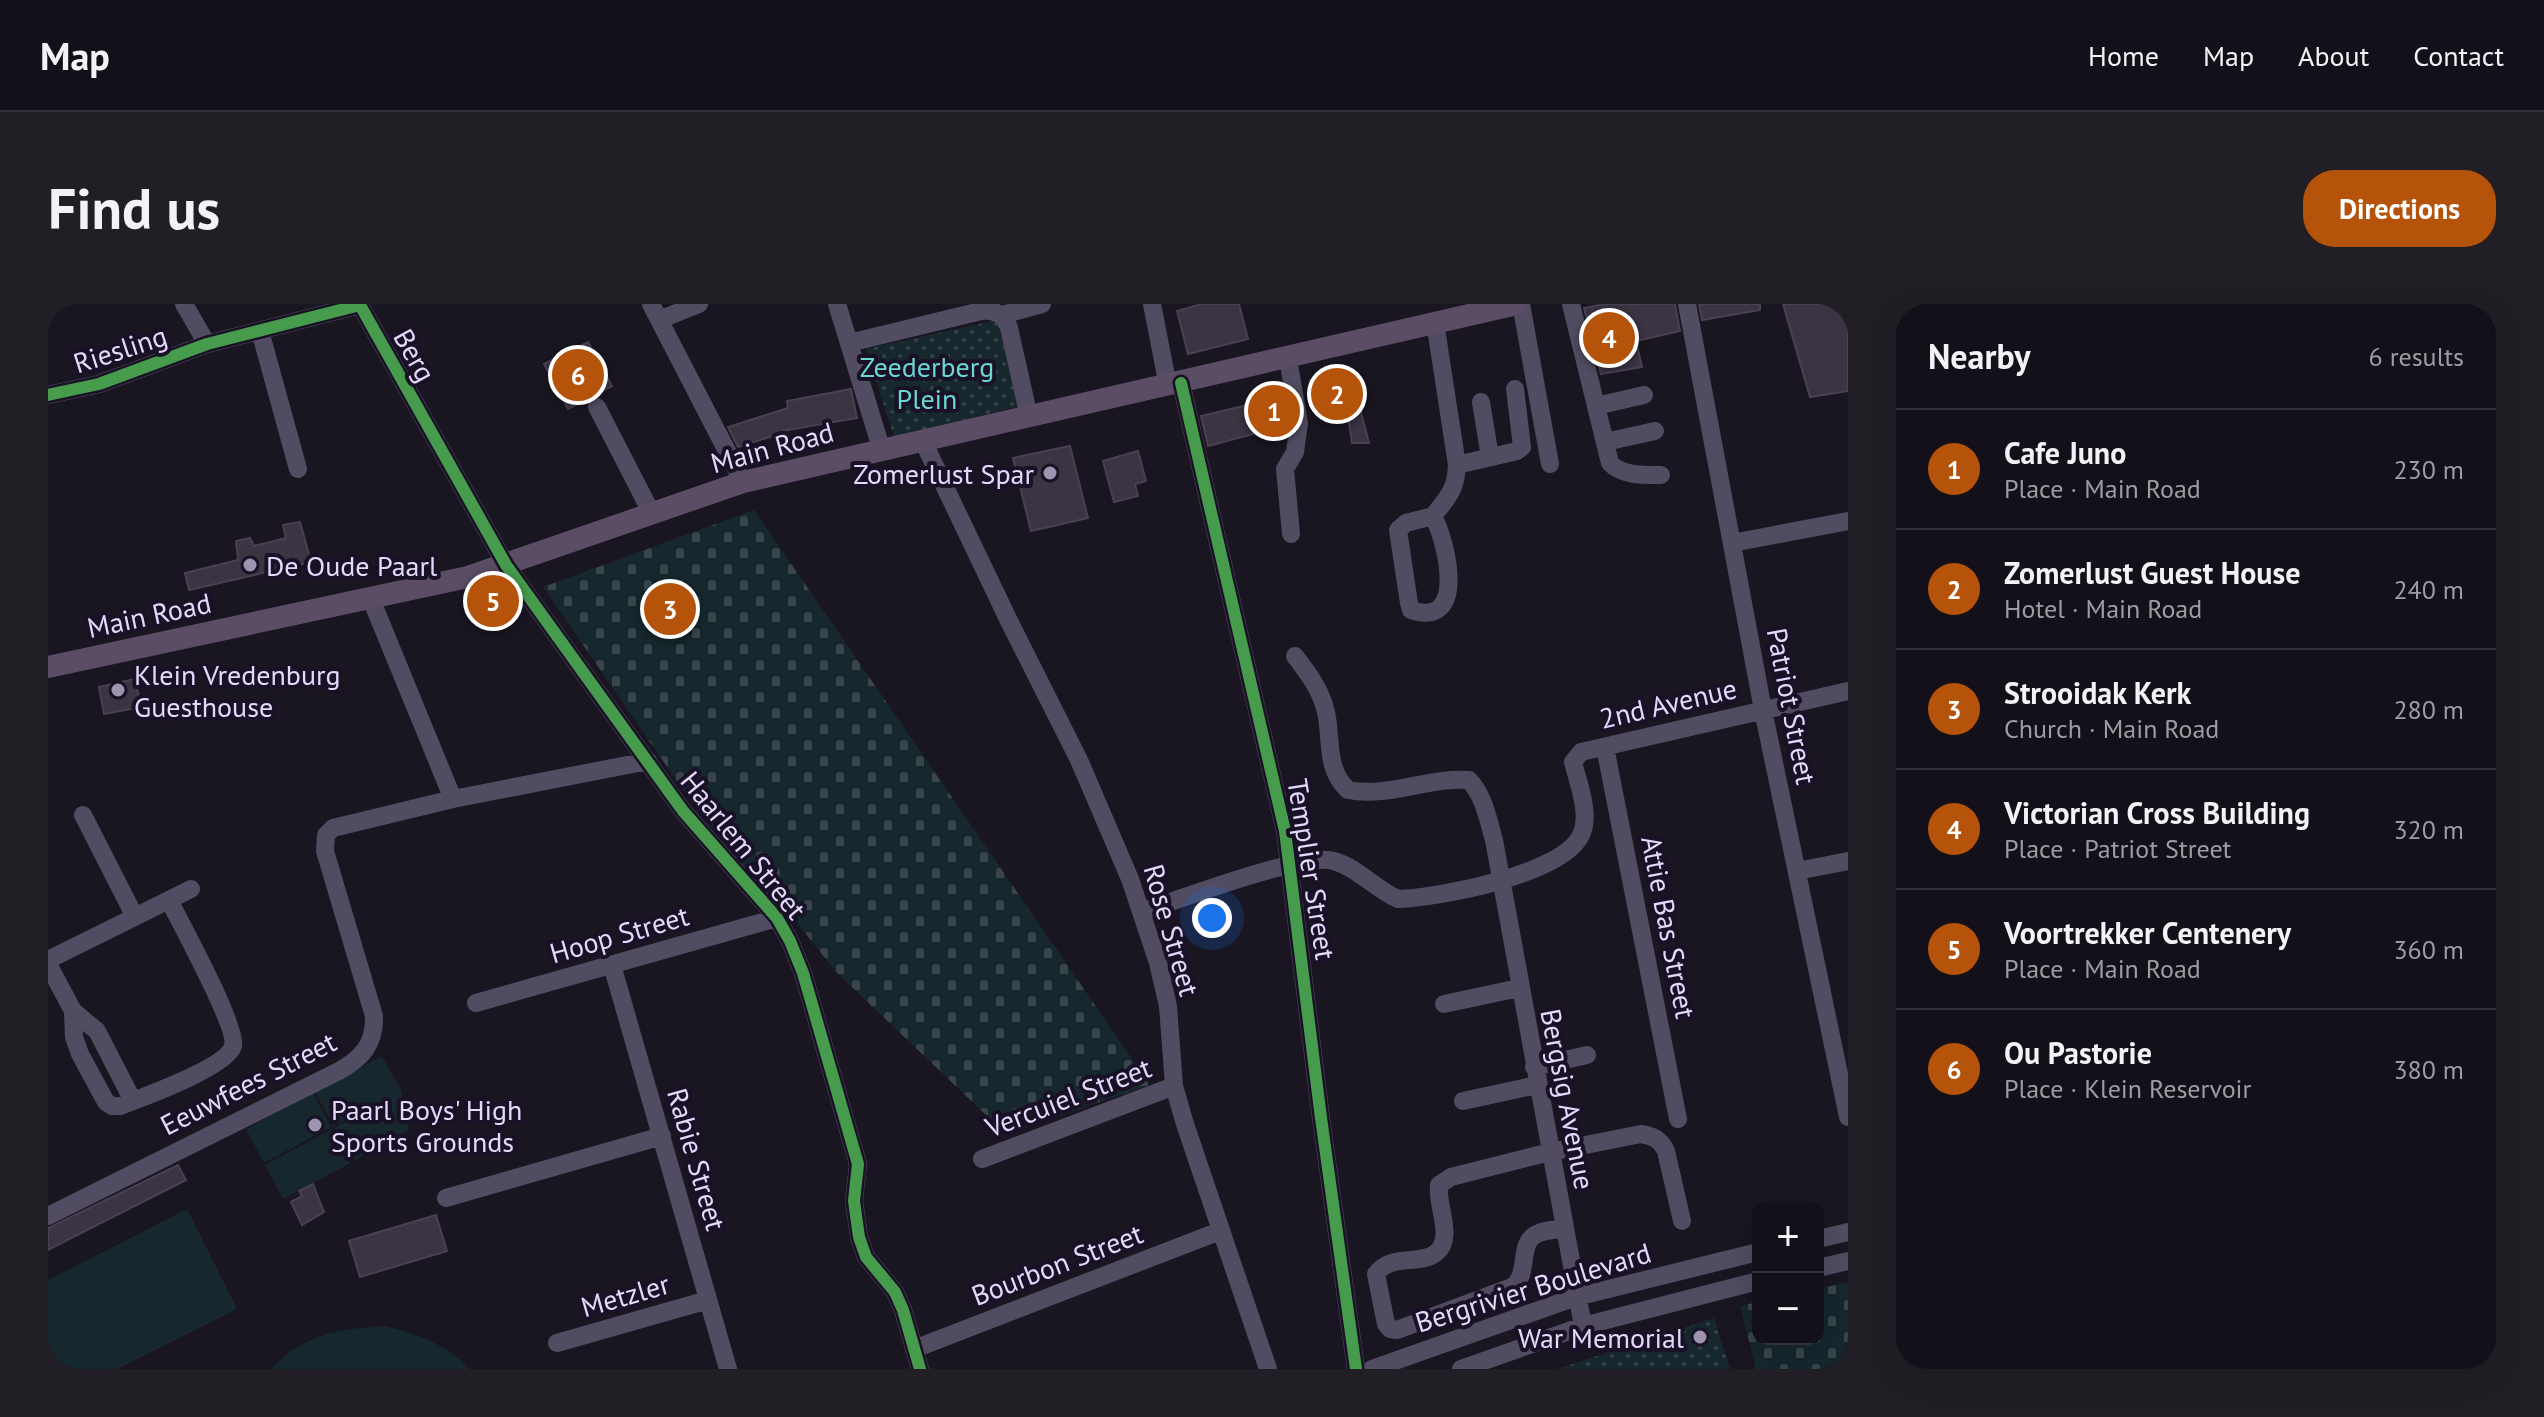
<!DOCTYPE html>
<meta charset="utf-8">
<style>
:root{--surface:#141019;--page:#211e26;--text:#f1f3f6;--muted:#9d9da2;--line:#333038;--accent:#b45309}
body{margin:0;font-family:"PT Sans",sans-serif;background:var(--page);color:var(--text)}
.controls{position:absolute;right:24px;bottom:24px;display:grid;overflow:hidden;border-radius:16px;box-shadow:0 8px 32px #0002}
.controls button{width:72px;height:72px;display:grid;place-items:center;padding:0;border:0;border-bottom:2px solid var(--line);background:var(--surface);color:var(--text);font:40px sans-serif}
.you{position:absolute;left:1164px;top:614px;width:28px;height:28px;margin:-20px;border:6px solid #fff;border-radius:50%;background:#1a73e8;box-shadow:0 0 0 12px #1a73e833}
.badge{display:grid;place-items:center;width:52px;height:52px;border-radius:50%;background:var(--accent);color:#fff;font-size:26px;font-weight:700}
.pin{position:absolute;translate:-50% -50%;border:4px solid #fff;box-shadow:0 2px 8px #0006}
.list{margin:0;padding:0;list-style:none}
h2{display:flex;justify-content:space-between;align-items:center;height:104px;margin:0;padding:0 32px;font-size:34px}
h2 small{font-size:26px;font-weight:400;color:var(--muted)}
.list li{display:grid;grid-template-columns:52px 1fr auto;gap:24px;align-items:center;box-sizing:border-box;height:120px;padding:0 32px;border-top:2px solid var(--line)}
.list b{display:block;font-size:30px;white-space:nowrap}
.list p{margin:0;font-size:26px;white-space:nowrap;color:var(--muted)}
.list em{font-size:26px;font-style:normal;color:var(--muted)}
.map{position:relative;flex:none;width:1800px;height:1065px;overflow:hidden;border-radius:32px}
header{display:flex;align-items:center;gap:48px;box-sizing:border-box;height:112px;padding:0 40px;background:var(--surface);border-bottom:2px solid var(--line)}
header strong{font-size:38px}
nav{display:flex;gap:44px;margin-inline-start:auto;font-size:28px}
.intro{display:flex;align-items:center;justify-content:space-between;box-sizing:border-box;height:192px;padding:0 48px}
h1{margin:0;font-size:56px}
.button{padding:20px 36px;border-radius:32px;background:var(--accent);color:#fff;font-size:28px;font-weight:700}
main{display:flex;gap:48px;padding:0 48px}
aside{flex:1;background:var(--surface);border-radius:32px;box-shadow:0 8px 32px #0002}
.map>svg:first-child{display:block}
.cemetery{fill:url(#cemetery-stones)}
.park{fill:url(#park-dots)}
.pitch{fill:#16272d}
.building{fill:#3a3443;stroke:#484154;stroke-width:2}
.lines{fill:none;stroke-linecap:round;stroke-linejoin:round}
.minor{stroke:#514c61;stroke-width:18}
.major{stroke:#5a4d65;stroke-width:22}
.cycleway-casing{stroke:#191126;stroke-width:17}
.cycleway{stroke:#469c4c;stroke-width:12}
.poi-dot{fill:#9d95af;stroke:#191126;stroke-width:3}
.labels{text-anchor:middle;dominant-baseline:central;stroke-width:8;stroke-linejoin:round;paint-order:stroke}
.street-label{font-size:28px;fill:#e4d9fc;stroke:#191126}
.park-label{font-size:28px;fill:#6ad7d3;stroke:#191126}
.poi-label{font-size:28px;fill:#e4d9fc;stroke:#191126;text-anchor:start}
</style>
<header>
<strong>Map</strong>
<nav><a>Home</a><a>Map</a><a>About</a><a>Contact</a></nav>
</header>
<div class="intro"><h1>Find us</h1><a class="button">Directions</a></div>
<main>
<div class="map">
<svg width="1800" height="1065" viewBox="0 0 1800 1065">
<defs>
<pattern id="cemetery-stones" width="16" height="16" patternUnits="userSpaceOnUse" patternTransform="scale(2)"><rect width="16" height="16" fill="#16272d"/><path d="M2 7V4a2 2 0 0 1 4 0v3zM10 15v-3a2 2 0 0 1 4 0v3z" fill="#38464c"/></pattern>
<pattern id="park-dots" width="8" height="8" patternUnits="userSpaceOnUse" patternTransform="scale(2)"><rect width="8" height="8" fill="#16272d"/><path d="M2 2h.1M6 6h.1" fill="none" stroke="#38464c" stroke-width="1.8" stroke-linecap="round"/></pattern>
</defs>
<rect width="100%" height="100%" fill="#1a1621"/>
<path class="cemetery" d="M 706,206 L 1102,781 L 958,830 L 788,668 L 743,611 L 684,550 L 644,499 L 495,283 Z
M 1800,978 L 1800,1065 L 1708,1065 L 1692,1002 L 1710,998 L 1710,1035 L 1770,1035 L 1770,985 Z"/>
<path class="park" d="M 949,16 L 972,102 L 846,133 L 818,45 Z
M 1666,1014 L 1682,1065 L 1509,1065 Z"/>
<path class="pitch" d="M 334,752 L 353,786 L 361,827 L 304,858 L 286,824 L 340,794 L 285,822 L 267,788 Z
M 265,789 L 283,823 L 216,859 L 198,825 Z
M 284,825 L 303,859 L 235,895 L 217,861 Z
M 139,905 L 189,1005 L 69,1065 L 0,1065 L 0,976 Z
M 337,1022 C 369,1030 399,1040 421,1065 L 224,1065 C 251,1031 296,1024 337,1022 Z"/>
<path class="building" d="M 1154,0 L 1191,0 L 1200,35 L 1140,50 L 1129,7 Z
M 1556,0 L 1627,0 L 1632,27 L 1588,37 L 1594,63 L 1553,70 L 1536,4 Z
M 1651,0 L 1712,0 L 1712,6 L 1654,16 Z
M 1735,0 L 1800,0 L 1800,87 L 1762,93 Z
M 540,38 L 564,82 L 520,105 L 496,60 Z
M 1302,66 L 1321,139 L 1304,139 L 1299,105 L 1267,108 L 1262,76 Z
M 803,85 L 809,114 L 734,127 L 734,129 L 690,143 L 680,123 L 740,104 L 739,97 Z
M 1234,89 L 1239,121 L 1160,142 L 1153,112 L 1204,100 L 1203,96 Z
M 1022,142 L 1040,214 L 983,227 L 965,154 Z
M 1090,147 L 1098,177 L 1087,180 L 1090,192 L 1066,198 L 1055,157 Z
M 252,218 L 263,258 L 141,286 L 137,269 L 190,256 L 188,237 L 202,234 L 206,242 L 238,234 L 235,221 Z
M 87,375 L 93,403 L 56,410 L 51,383 Z
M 130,861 L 138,876 L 0,946 L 0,924 Z
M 265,880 L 276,908 L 254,921 L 243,898 L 254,892 L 251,887 Z
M 388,911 L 399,947 L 312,973 L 301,937 Z"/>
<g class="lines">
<path class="minor" d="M 136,0 L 159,40
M 603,0 L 695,178
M 789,0 L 834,147
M 1104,0 L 1120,82
M 1473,0 L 1502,160
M 1523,0 L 1562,159 C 1574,172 1596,171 1613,171
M 1639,0 L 1715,406 L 1800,813
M 954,11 L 994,0
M 611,16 L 651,0
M 212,27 L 250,165
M 801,39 L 937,6 C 951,8 956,11 961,24 L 981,113
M 1240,55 L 1251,119 L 1247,148 L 1237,165 L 1243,230
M 1133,79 L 1237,527 L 1273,814 L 1308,1065
M 0,91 L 51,80 L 159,40 L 312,1 L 458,261 L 635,507 L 729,614 L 742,637 L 755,669 L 810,860 L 806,897 L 811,933 L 818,953 L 847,988 L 855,1006 L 872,1065
M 1433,98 L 1442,153
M 1548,102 L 1596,91
M 549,103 L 604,210
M 875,137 L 961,317 L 1031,456 L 1082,575 L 1110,659 L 1120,702 L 1126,782 L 1137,820 L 1220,1065
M 1557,138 L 1607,127
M 1409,161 L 1469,147 L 1474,143 L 1467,85
M 1385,212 C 1399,238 1420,325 1363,306 L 1361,299 L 1350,226 L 1358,219 L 1385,212 C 1400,193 1408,186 1409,161 L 1387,18
M 1684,239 L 1800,217
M 323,295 L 405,495
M 1247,352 C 1260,369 1273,386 1278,408 C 1284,435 1277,465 1300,486 C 1340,494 1380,473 1421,476 C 1436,492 1440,515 1446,536 L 1535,1022
M 1557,443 L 1630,815
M 35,511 L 87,613
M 1749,567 L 1800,557
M 1093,608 C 1130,596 1255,548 1286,557 C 1310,564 1327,585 1350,595 C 1392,593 1514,571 1533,531 C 1543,510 1530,479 1525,458 L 1533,448 L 1800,387
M 0,656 L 143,585
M 0,660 L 25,707 L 26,733 L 32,750 L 58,798 L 64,802 L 72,802 C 93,794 179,763 185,742 C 190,724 132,618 121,596
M 564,661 L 680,1065
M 428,699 L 729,614
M 1396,700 L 1471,684
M 25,707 L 49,727 L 85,797
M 1486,763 L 1539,751
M 1415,797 L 1489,781
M 934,855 L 1126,782
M 398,894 L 614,832
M 0,912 L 291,767 C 314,754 327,740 326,712 L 277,547 L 278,531 L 285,524 L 405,495 L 600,457
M 1516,924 C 1508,926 1498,926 1491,929 C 1468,937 1483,971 1464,983 L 1349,1026 L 1342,1025 L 1338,1020 L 1328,970 C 1343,949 1370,962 1388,949 C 1407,934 1388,901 1391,881 L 1403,873 L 1502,848 L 1593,830 C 1605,832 1612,835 1618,847 L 1634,917
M 1770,935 L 1800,928
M 1770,964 L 1800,957
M 509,1039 L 660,996
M 866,1045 L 1172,927
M 1324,1065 L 1528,993 L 1710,948
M 1413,1065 L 1535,1022 L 1710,977"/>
<path class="major" d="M 0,363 L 420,273 L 695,178 L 1469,0"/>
<g class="cycleway-casing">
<path id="cycleway" d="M 1133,79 L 1237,527 L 1273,814 L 1308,1065
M 0,91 L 51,80 L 159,40 L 312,1 L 458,261 L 635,507 L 729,614 L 742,637 L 755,669 L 810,860 L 806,897 L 811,933 L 818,953 L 847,988 L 855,1006 L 872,1065"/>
</g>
<use href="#cycleway" class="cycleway"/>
</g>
<g class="poi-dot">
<circle cx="1002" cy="169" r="8"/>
<circle cx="202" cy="261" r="8"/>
<circle cx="70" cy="386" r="8"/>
<circle cx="267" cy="821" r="8"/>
<circle cx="1652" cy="1033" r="8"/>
</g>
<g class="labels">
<g class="street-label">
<text transform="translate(72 45) rotate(-18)">Riesling</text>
<text transform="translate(367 51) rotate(61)">Berg</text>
<text transform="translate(724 143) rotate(-15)">Main Road</text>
<text transform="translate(101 311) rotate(-12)">Main Road</text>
<text transform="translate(1620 399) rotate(-13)">2nd Avenue</text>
<text transform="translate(1744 402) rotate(79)">Patriot Street</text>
<text transform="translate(696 541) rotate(51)">Haarlem Street</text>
<text transform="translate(1264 565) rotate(81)">Templier Street</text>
<text transform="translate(1621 623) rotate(79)">Attie Bas Street</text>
<text transform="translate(1124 626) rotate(74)">Rose Street</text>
<text transform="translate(571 630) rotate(-16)">Hoop Street</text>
<text transform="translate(200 779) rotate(-27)">Eeuwfees Street</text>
<text transform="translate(1020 793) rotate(-21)">Vercuiel Street</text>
<text transform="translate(1520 795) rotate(79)">Bergsig Avenue</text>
<text transform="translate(649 855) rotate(74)">Rabie Street</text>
<text transform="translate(1009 960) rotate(-21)">Bourbon Street</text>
<text transform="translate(1485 983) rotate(-17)">Bergrivier Boulevard</text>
<text transform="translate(577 991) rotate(-16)">Metzler</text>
</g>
<g class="park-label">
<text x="879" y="62">Zeederberg<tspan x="879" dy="32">Plein</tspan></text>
</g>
<g class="poi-label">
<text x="986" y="169" text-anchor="end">Zomerlust Spar</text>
<text x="218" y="261">De Oude Paarl</text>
<text x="86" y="370">Klein Vredenburg<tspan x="86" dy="32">Guesthouse</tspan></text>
<text x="283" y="805">Paarl Boys' High<tspan x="283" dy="32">Sports Grounds</tspan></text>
<text x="1636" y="1033" text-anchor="end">War Memorial</text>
</g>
</g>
</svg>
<div class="controls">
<button>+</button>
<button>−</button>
</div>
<div class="you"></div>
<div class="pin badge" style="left:1226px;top:107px">1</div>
<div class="pin badge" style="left:1289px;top:90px">2</div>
<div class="pin badge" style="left:622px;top:305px">3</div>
<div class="pin badge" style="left:1561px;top:34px">4</div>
<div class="pin badge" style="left:445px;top:297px">5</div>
<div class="pin badge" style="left:530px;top:71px">6</div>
</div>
<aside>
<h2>Nearby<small>6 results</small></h2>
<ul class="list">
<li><span class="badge">1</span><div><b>Cafe Juno</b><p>Place · Main Road</p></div><em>230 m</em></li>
<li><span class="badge">2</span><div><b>Zomerlust Guest House</b><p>Hotel · Main Road</p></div><em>240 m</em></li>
<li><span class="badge">3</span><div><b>Strooidak Kerk</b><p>Church · Main Road</p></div><em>280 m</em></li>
<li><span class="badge">4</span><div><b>Victorian Cross Building</b><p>Place · Patriot Street</p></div><em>320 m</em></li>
<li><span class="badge">5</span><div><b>Voortrekker Centenery</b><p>Place · Main Road</p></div><em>360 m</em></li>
<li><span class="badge">6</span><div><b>Ou Pastorie</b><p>Place · Klein Reservoir</p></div><em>380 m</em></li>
</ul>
</aside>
</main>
